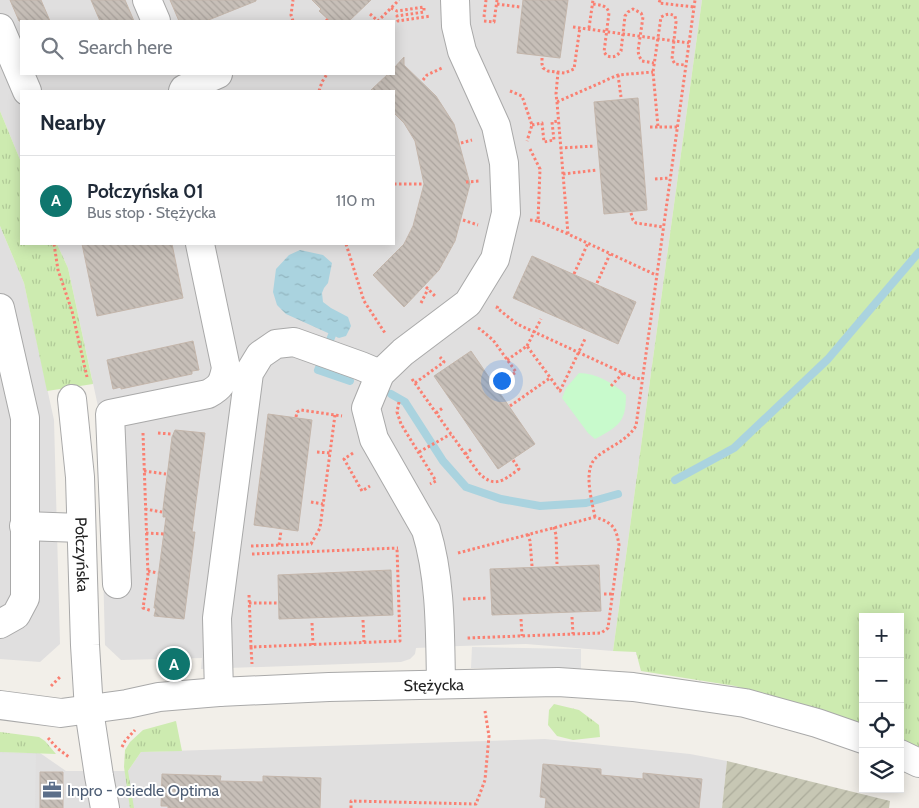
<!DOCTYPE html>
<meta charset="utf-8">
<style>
:root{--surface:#fff;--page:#f6f6f7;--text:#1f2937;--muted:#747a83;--line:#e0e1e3;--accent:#0f766e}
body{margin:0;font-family:Cabin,sans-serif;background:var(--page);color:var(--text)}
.controls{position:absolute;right:15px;bottom:15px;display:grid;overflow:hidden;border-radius:0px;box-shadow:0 2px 12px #0003}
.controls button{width:45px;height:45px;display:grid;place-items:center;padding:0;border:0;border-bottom:1px solid var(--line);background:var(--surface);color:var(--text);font:25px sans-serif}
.you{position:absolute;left:501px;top:380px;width:18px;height:18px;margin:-12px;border:4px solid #fff;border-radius:50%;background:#1a73e8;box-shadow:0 0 0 8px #1a73e833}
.badge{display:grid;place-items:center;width:32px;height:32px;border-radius:50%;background:var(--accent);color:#fff;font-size:16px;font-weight:700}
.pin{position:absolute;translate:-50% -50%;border:2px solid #fff;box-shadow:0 1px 5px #0006}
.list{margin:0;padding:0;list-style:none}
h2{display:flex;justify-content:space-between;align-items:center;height:65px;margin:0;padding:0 20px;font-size:21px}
h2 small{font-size:16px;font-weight:400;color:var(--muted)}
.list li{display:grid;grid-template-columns:32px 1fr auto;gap:15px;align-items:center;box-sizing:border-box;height:90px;padding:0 20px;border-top:1px solid var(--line)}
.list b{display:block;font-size:19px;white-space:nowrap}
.list p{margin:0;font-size:16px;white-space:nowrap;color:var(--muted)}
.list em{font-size:16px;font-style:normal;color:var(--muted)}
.icon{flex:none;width:28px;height:28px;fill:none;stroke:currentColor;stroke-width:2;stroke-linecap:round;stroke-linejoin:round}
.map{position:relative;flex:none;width:919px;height:808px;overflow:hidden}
.search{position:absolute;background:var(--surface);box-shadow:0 2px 12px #0003;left:20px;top:20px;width:375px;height:55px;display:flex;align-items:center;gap:12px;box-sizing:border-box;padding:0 18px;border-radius:0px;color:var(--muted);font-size:19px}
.panel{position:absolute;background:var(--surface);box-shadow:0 2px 12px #0003;left:20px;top:90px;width:375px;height:155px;border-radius:0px}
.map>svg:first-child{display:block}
.residential{fill:#e0dfdf;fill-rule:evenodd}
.construction{fill:url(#construction-furrows)}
.grass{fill:url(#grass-tufts)}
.park{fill:#c8facc}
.parking{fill:#e2e2e2}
.water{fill:url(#water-ripples)}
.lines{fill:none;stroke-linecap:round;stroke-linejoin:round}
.stream{stroke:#aad3df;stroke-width:8}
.building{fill:url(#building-back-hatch);stroke:#c4b6ab}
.minor-casing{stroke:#a9a9a9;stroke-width:30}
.path{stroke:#fa8072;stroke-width:3;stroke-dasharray:2.5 2.5;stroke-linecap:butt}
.minor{stroke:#fff;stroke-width:28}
.labels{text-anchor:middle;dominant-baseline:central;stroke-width:4;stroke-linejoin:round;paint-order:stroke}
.street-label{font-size:16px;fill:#222;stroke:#fff}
.service-label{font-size:16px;fill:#4e5e75;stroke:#fff;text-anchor:start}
</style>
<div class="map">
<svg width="919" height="808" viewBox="0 0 919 808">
<defs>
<pattern id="construction-furrows" width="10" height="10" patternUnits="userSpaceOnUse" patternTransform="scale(1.25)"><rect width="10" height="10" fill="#c7c7b4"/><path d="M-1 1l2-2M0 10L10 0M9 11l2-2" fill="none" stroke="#abab9a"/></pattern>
<pattern id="grass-tufts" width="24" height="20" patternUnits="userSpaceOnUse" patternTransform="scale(1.25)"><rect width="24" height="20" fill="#cdebb0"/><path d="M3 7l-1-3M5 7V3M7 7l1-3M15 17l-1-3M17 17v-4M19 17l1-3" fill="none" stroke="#b0c997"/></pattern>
<pattern id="water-ripples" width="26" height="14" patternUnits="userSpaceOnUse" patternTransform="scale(1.25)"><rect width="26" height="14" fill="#aad3df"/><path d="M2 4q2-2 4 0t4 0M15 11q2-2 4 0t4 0" fill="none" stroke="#92b5bf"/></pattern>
<pattern id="building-back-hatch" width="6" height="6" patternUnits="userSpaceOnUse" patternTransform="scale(1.25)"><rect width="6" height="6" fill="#c7bfb8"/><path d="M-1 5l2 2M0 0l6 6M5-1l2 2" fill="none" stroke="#aba49e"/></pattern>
</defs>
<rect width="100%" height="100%" fill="#f2efe9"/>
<path class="residential" d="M 0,0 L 702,0 L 613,651 L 526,644 L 460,646 L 416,648 L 415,654 L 410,659 L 401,662 L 201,669 L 202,658 L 121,660 L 105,645 L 99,411 L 68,268 L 57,244 L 394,244 L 394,91 L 21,91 L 21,162 L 0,111 ZM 21,21 L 394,21 L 394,74 L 21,74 Z
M 0,226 L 24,283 L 54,420 L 60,644 L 40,662 L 0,659 Z
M 545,739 L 690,754 L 727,761 L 722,808 L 0,808 L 0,752 L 40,753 L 66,771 L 128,771 L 141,752 Z"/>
<path class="construction" d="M 727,761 L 890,801 L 889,808 L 722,808 Z"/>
<path class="grass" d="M 702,0 L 919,0 L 919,747 L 900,739 L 900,617 L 863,617 L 863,724 L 735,686 L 641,671 L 636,652 L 613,651 Z
M 0,111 L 21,162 L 21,244 L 57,244 L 68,268 L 93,384 L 47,391 L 24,283 L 0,226 Z
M 554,704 L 579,710 L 599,725 L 600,737 L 573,740 L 557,736 L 548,725 L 549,710 Z
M 176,721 L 182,751 L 141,752 L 128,771 L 134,808 L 130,808 L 124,767 L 125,750 L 130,742 L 143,730 Z
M 0,732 L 39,737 L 45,741 L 56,754 L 0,752 Z"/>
<path class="park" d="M 579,373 C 596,373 613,383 626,395 C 626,422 619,426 595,439 L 588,433 L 562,398 L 566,388 Z"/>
<path class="parking" d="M 472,647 L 581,649 L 581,670 L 471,668 Z
M 0,753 L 36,754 L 35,808 L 0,808 Z"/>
<path class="water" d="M 300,250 L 323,255 L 332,263 L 328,283 L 324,288 L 322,293 L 323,302 L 331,308 L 348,317 L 351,326 L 346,336 L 339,338 L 286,314 L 277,305 L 273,292 L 276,269 L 289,255 Z"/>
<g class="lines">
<path class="stream" d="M 330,340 L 332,335
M 321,363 L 318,370 L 350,381
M 391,394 L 405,402 L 443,461 L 466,487 L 501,499 L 540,506 L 586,503 L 618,494
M 675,480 L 734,448 L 828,359 L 919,252"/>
</g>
<path class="building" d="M 10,0 L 41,0 L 50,21 L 19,21 Z
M 91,0 L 125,0 L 134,21 L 100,21 Z
M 170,0 L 256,0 L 256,1 L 206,21 L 179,21 Z
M 312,0 L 371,0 L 349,21 L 330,21 L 319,11 L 321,9 Z
M 523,0 L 568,0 L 560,58 L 517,53 Z
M 404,57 L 404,65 L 436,96 L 454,124 L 470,184 L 455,241 L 439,270 L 404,307 L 373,275 L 404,244 L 413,226 L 424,184 L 415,141 L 404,123 L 394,113 L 394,91 L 370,91 L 388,74 L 394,74 L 394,68 Z
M 638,98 L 647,210 L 604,214 L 594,102 Z
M 82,244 L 172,244 L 183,298 L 97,316 Z
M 532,256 L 636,302 L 618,344 L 513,298 Z
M 193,341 L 199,370 L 192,371 L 192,374 L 149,383 L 121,389 L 121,387 L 113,389 L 107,360 Z
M 471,351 L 535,444 L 498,469 L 434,376 Z
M 268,414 L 312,420 L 298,531 L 254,525 Z
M 175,430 L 205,433 L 192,532 L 195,532 L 184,619 L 154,616 L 156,608 L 154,608 L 166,517 L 163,517 L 163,509 L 172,437 Z
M 599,565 L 601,611 L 492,615 L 490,569 Z
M 391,570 L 393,615 L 279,619 L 278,575 Z
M 543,764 L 601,769 L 601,775 L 643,779 L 643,773 L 702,779 L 699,808 L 545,808 L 546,798 L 540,797 Z
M 40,772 L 63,772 L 63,808 L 40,808 Z
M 162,774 L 221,776 L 220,781 L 263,782 L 263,776 L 321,778 L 320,808 L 168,808 L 168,806 L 161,806 Z"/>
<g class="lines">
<g class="minor-casing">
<g id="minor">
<path d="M 147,0 L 156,21"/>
<path d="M 0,28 L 27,91"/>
<path d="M 183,91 L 184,89 L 218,74"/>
<path d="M 0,308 L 25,418 L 25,598 L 16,615 L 0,624"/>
<path id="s1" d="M 72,399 L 80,477 L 85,645 L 89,710 L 99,776 L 105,808"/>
<path d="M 24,526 L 81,528"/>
<path d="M 117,584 L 110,414 L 208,394 C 221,387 223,383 226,368 L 200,244"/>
<path d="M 441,684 C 440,633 441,579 426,530 L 374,439 L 366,408 L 380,374 L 403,352 L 468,303 L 495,259 L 506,213 L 504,163 L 496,126 L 462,51 L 456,26 L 455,0"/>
<path d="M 219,692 L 217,618 L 249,373 L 260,355 L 276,344 L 294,342 L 361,366 L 380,374"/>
<path id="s2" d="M 0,705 L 61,713 L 127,704 L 159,697 L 219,692 L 329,687 L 558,682 L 633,687 L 745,703 L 817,723 L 863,739"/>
<path d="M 900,754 L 919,763"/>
</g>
</g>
<path class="path" d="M 660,0 L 659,3 L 694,7
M 497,4 L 520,7
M 593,4 C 600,5 607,5 609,13 L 604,52 L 607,56 C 614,58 617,56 621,51 L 625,16 L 628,12 L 633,9 L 641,13 L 643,17 L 638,51 L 639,56 L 642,61 L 654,63
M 391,8 L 397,11 L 424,7 L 424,12 L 397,16 L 398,21 L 431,16
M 370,14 L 378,21 L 399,0
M 484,17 L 486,0
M 293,21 L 291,15 L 293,0
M 326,21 L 329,18
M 484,21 L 494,22 L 497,0
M 573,27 L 689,43
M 589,28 L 593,0
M 542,58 L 542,64 L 543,68 L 548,71 L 565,73 L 574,69 L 580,27
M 558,72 L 556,94 L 557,102 L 568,234 L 656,275
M 618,75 L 621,97
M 423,80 L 427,75 L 442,68
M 319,91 L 322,82 L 327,74
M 510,91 L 522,96 L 532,125 L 527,141
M 557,102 L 618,75 L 653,72
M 532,125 L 542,123 L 544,142 L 554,140 L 552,122 L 558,121
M 650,127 L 658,127
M 677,127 L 658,127 L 653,72 L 661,17 C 667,14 669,13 675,16 L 676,22 L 672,59 L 675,64 L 685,65
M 461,143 L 472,140
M 560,148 L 595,146
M 563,174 L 597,170
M 655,179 L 670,178
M 466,182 L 480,181
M 394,184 L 424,184
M 631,213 L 633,220 L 636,223 L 663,227
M 463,220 L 478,225
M 530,220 L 538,221 L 540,169 L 530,149
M 538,221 L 568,234
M 54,244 L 58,270 L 72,311 L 87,377
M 346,244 L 364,301 L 385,333
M 574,274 L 588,243
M 597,283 L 610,254
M 426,287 L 435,296
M 421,303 L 428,289
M 498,306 L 497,308 L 517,324 L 634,378 L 642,379
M 478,328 L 480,329 L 493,340 L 516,372 L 497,386
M 527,346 L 541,319
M 507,360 L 527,346 L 560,391 L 585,339
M 412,379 L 478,472 C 494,489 503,481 519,469 L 513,460
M 415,383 L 444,362 L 440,357
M 611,386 L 623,373
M 399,402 L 397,412 L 401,424 L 436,481 L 430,484
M 510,406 L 550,378
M 436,413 L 444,407
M 296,417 L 297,412 L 301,410 L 342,416
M 143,433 L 148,575 L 143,608 L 152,611
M 158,433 L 171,434
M 317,452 L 330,453
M 419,452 L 451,434
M 353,453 L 344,459 L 362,491 L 370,486
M 465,454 L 473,448
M 144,471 L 166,474
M 311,502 L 323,504
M 145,509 L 162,512
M 595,517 C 592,502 585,477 592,463 C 596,455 606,451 613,446 C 622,441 630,435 636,426 L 695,0
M 554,527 L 556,535 L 557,564
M 146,533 L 164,534
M 528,534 L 530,541 L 532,566
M 279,545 L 281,531
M 251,546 L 311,544 L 320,528 L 335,415
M 458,553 L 595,517 C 613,523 616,527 619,545 L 608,628 L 601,633 L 467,638
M 252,554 L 398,548
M 148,571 L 158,573
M 604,594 L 613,594
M 249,595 L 251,647 L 400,641 L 397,548
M 463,599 L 488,598
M 249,603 L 277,603
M 572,617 L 573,634
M 521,619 L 522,636
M 363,620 L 364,642
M 312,623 L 313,645
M 251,647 L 252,664
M 51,686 L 61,676
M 48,738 L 57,748 L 69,757
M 122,747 L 125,741 L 135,730
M 351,808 L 351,801 L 476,804 L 485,780 L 489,736 L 485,711"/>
<use href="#minor" class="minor"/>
</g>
<defs>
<g id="office-bare" transform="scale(1.5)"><path d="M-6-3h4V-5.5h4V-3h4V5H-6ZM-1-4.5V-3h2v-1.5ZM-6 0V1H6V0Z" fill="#5c6f8a" stroke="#fff" stroke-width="2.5" paint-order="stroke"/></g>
</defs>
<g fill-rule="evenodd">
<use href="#office-bare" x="52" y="790"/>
</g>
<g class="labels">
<g class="street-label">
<text stroke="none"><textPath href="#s1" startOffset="156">Połczyńska</textPath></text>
<text stroke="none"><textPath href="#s2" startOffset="436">Stężycka</textPath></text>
</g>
<g class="service-label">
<text x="67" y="790">Inpro - osiedle Optima</text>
</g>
</g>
</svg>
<div class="controls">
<button>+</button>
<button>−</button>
<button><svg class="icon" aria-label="locate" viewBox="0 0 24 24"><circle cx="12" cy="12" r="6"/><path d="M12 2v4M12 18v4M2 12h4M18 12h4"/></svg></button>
<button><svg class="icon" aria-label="layers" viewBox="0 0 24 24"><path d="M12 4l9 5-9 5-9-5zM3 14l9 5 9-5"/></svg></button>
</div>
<div class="you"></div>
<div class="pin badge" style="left:174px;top:664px">A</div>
<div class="search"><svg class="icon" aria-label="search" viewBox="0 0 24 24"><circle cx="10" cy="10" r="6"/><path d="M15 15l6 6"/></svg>Search here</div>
<section class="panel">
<h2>Nearby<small></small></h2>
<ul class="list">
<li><span class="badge">A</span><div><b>Połczyńska 01</b><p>Bus stop · Stężycka</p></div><em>110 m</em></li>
</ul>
</section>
</div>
